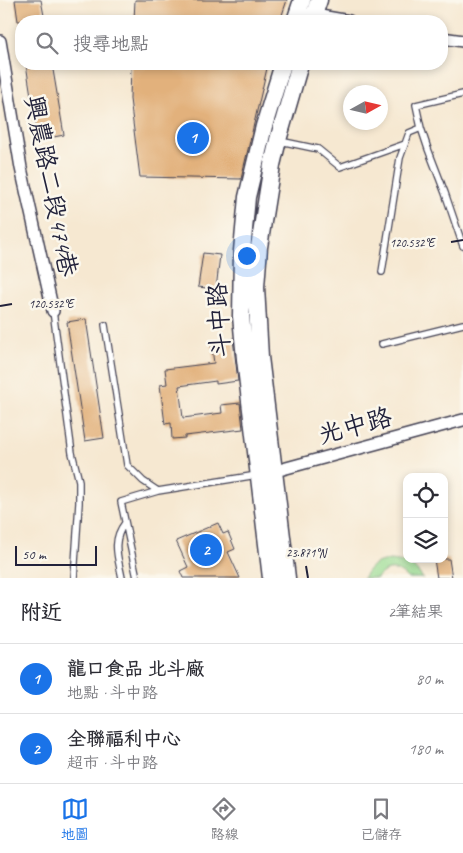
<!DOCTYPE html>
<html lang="zh-TW">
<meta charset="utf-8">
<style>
:root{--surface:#fff;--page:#f2f2f3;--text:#2b2b33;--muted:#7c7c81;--line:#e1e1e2;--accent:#1a73e8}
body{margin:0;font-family:Caveat,"LXGW WenKai TC",sans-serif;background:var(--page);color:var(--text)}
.controls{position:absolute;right:15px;bottom:15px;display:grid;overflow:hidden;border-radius:10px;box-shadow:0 2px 8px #0003}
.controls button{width:45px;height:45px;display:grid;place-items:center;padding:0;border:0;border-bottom:1px solid var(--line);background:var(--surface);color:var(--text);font:25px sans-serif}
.compass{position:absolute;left:343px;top:85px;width:45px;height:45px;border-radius:50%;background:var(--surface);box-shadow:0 2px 8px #0003;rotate:82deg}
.scale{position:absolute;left:15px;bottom:12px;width:82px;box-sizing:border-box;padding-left:5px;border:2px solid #22223b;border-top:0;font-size:14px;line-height:18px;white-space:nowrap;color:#22223b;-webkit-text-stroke:4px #fbf7ec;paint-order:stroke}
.you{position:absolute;left:246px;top:255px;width:18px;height:18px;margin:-12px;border:4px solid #fff;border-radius:50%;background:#1a73e8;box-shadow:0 0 0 8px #1a73e833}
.badge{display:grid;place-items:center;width:32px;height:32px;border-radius:50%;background:var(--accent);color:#fff;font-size:16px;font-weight:700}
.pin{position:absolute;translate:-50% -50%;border:2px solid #fff;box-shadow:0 1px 5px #0006}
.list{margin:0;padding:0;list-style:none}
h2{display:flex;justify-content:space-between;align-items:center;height:65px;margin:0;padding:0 20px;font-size:21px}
h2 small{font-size:16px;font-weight:400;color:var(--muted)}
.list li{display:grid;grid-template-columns:32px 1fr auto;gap:15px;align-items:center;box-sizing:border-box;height:70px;padding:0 20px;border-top:1px solid var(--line)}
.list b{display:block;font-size:19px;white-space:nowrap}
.list p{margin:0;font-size:16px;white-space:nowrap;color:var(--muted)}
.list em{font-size:16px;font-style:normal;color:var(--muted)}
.icon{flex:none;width:28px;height:28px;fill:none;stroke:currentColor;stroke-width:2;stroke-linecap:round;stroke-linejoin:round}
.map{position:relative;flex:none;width:463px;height:578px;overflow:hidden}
.search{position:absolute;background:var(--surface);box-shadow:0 2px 8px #0003;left:15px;right:15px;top:15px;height:55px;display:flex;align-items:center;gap:12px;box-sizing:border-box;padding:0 18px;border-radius:20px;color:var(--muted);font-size:19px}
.sheet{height:205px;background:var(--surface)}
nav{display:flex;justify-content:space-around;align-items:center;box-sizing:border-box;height:70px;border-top:1px solid var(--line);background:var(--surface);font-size:14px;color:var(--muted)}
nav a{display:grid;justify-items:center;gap:2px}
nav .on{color:var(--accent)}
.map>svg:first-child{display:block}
.green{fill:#99db92;stroke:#5e7e66}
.building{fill:#e2b17b}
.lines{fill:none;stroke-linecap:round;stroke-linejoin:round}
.lane-casing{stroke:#424052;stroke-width:8}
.street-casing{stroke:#424052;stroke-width:14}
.secondary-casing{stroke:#424052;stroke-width:19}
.lane{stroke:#fff;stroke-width:5.5}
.street{stroke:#fff;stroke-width:11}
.secondary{stroke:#fff;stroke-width:16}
.ticks{fill:none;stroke:#22223b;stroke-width:2}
.labels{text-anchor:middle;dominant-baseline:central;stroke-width:5;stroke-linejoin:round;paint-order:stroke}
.street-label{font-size:25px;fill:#22223b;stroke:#fbf7ec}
.ticks-label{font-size:12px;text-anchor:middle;fill:#22223b;stroke:#fbf7ec;stroke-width:5;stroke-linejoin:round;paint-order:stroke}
</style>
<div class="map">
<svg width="463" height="578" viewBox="0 0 463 578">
<rect width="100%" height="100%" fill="#fbf7ec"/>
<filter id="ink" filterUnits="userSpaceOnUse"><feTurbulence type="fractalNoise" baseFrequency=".02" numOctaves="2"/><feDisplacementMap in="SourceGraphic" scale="10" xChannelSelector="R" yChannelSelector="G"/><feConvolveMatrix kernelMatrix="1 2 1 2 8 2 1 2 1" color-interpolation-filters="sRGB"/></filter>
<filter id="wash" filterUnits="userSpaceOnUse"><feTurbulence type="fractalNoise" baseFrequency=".0096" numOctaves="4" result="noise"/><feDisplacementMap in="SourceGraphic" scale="20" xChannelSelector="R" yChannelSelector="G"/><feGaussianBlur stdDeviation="1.12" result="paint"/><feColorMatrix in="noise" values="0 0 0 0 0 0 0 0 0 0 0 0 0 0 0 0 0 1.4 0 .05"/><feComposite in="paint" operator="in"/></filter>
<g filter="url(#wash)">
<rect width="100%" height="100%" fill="#f6e8d1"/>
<path class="green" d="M 391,560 L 410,563 L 423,578 L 407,578 C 397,567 386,567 377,578 L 363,578 C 372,564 375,562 391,560 Z"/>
<g id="blocks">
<path class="building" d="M 15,0 L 41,0 L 45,21 L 18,21 Z
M 135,0 L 287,0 L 280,21 L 134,21 Z
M 26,64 L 52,64 L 64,135 L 38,140 Z
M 131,64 L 268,64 L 241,179 L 140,177 L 130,99 Z
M 203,253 L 220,255 L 216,289 L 198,287 Z
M 86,319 L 104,438 L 85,441 L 67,322 Z
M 233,339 L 238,381 L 216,384 L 216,381 L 179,386 L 183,418 L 222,413 L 221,405 L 240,403 L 243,429 L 185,436 L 185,438 L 172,439 L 171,423 L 165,424 L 160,385 L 167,384 L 165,369 L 214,363 L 211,342 Z
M 218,523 L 223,534 L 228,532 L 235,549 L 228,552 L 240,578 L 183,578 L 180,571 L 188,567 L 176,541 Z
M 434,559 L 449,559 L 452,578 L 437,578 Z"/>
</g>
</g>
<g filter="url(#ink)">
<use href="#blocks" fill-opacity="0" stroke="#424052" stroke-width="1"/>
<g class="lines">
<g class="lane-casing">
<path id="lane" d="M 463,94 L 416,105 L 421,128 L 428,149 L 445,193 L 463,246
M 280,141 L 318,149 L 340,167 L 405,144
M 382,272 L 400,158 L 409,133 L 421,128
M 53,311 L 72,453 L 79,481 L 79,503 L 74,578
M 105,325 L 127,465 L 143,481 L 158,491 L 257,475
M 382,344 L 463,324
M 122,578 C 118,557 111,541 125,523
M 137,578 L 121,502 L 158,491"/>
</g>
<g class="street-casing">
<path id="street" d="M 309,14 L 349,21
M 442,38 L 463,41
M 0,41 L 21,168 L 53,311
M 268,473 L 463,420"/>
</g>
<g class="secondary-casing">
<path id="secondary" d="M 295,21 L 302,0
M 312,21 L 319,0
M 271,578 L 245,359 L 241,316 L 242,251 L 247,197 L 264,126 L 283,64
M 287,578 L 260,357 L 256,287 L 259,247 L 272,165 L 278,140 L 300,64"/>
</g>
<use href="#lane" class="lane"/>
<use href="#street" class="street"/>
<use href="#secondary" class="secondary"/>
</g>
</g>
<path class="ticks" d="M 451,242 L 463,240M 0,306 L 12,304M 306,566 L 308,578"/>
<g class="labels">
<g class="street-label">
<text transform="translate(51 186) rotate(79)">興農路二段474巷</text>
<text transform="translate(219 320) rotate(-93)">斗中路</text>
<text transform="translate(355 426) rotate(-15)">光中路</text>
</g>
</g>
<g class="ticks-label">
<text x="412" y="247">120.532°E</text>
<text x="51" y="308">120.532°E</text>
<text x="306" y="557">23.871°N</text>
</g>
</svg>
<div class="controls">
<button><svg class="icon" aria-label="locate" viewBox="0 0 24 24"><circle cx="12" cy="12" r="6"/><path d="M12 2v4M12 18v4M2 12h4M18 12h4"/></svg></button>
<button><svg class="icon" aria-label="layers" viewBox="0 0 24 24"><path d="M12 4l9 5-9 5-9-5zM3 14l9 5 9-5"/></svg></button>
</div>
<svg class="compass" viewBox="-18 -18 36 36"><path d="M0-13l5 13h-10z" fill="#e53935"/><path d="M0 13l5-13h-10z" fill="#7c7c81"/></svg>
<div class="scale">50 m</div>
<div class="you"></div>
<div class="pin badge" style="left:193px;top:138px">1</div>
<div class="pin badge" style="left:206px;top:550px">2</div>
<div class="search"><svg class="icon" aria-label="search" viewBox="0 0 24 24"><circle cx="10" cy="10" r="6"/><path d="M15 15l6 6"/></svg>搜尋地點</div>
</div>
<section class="sheet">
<h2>附近<small>2筆結果</small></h2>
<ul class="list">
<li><span class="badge">1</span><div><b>龍口食品 北斗廠</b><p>地點 · 斗中路</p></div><em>80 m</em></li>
<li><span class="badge">2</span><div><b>全聯福利中心</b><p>超市 · 斗中路</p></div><em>180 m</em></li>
</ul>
</section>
<nav>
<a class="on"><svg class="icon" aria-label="map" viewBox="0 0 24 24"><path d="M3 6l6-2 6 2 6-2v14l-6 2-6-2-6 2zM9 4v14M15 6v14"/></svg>地圖</a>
<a><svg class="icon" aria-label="directions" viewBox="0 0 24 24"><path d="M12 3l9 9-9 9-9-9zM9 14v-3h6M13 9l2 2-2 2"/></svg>路線</a>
<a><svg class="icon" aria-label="saved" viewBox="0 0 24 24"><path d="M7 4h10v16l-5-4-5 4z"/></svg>已儲存</a>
</nav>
